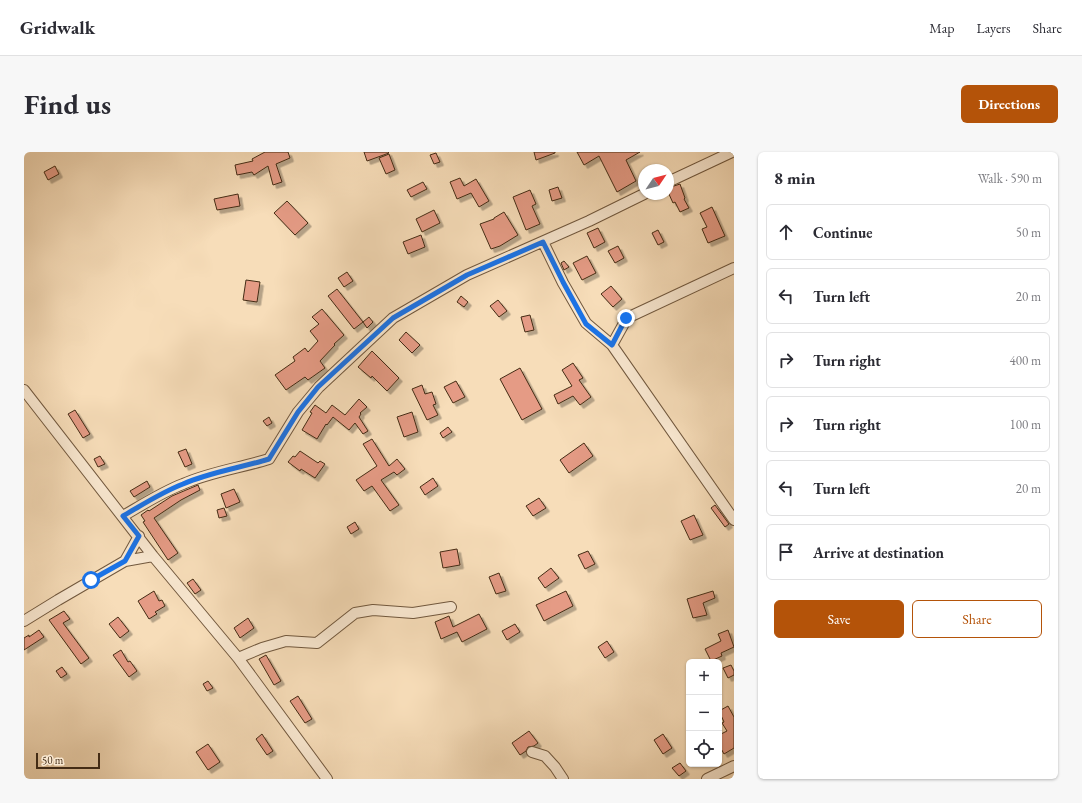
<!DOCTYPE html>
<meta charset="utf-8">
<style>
:root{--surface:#fff;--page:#f7f7f7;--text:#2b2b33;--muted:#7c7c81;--line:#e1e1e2;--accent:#b45309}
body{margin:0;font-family:"EB Garamond",serif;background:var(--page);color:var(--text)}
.controls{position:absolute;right:12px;bottom:12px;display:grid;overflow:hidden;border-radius:6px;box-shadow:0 1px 3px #0004}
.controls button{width:36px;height:36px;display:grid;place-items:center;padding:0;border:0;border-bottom:1px solid var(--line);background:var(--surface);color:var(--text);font:20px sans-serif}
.compass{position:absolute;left:614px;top:12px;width:36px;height:36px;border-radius:50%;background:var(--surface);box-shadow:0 1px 3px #0004;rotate:55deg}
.scale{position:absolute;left:12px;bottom:10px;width:64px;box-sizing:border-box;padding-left:4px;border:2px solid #442c15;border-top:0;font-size:11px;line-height:14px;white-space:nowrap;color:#442c15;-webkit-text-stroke:3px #fae9d2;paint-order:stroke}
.stop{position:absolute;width:12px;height:12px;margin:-9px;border:3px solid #1a73e8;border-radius:50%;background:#fff}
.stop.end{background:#1a73e8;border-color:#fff;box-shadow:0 1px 4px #0008}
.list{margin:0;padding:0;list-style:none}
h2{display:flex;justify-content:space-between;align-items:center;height:52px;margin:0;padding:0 16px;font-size:17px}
h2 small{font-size:13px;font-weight:400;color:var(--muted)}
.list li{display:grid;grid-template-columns:26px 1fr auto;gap:12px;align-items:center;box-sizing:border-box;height:56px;margin:0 8px 8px;padding:0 8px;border:1px solid var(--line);border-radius:6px}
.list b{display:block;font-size:15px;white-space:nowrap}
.list em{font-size:13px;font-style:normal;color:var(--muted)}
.actions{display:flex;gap:8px;padding:12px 16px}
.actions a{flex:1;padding:9px 0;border:1px solid var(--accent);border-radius:6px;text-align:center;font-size:14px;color:var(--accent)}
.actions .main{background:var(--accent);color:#fff}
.icon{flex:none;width:22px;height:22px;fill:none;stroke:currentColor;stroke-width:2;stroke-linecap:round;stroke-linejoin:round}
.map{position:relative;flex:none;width:710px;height:627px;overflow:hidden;border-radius:6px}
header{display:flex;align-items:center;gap:24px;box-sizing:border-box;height:56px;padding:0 20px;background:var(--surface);border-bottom:1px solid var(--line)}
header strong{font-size:19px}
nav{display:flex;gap:22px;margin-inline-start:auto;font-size:14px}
.intro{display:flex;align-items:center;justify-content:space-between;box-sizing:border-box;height:96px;padding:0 24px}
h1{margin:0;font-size:28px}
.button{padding:10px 18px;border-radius:6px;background:var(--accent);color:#fff;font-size:14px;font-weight:700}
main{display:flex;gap:24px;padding:0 24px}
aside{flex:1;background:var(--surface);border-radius:6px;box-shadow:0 1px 3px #0004}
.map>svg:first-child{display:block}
.building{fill:#e59b85;stroke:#442c15;filter:url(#shadow)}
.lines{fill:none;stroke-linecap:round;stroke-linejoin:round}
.minor-casing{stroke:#71583e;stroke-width:12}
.minor{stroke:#fae9d2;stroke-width:10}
.route{stroke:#1a73e8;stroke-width:5}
</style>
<header>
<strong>Gridwalk</strong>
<nav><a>Map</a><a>Layers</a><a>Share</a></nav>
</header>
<div class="intro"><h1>Find us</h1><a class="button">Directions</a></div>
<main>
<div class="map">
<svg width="710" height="627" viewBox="0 0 710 627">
<defs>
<filter id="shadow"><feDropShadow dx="3.5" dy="3.5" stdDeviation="0" flood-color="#0004"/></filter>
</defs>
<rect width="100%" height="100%" fill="#f7ddb9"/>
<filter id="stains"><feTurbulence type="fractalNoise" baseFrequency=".005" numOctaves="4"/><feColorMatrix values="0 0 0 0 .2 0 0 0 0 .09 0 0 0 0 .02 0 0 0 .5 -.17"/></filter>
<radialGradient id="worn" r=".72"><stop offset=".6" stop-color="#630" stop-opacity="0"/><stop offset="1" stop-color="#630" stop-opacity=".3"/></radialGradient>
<path class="building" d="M 241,0 L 264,0 L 266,6 L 252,12 L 258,30 L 249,33 L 244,14 L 230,23 L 228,20 L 213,23 L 211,13 L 229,9 L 228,7 Z
M 340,0 L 364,0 L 365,1 L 343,9 Z
M 510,0 L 531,0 L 531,1 L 512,8 Z
M 553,0 L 616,0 L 602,8 L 612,29 L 593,40 L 575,4 L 560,13 Z
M 412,1 L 416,10 L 410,12 L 406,3 Z
M 365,2 L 371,18 L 362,22 L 355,6 Z
M 31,14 L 35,22 L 24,28 L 20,20 Z
M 436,26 L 440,34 L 452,27 L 465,49 L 455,55 L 447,41 L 433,47 L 426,30 Z
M 399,30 L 403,37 L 387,45 L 383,38 Z
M 656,32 L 661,46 L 660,47 L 665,56 L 656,60 L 651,50 L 649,51 L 644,40 L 644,36 Z
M 534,35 L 538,46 L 528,49 L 525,38 Z
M 506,38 L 512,52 L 508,54 L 516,72 L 502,78 L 489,45 Z
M 214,42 L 216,54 L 193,58 L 190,47 Z
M 263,49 L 284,71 L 271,83 L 250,61 Z
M 688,55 L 701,84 L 684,91 L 678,77 L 683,75 L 676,61 Z
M 410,58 L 416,71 L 398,80 L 392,67 Z
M 480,60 L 494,83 L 476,94 L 467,97 L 456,72 L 470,67 L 470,66 Z
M 574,76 L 581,90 L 570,96 L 563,81 Z
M 634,78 L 640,90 L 634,93 L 628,81 Z
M 397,83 L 401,95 L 384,102 L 379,90 Z
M 594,94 L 600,106 L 591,111 L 584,99 Z
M 563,104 L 572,121 L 558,128 L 549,111 Z
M 540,109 L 545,115 L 540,118 L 537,111 Z
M 323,120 L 329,129 L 320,135 L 314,126 Z
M 222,128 L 236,130 L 233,150 L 219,148 Z
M 587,134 L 598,147 L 589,155 L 577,142 Z
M 313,137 L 339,170 L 330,177 L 304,144 Z
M 437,144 L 444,150 L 440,155 L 433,150 Z
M 474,148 L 483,159 L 475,165 L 466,154 Z
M 298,157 L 320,183 L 310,192 L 311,193 L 296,209 L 301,216 L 284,228 L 281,225 L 262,238 L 251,223 L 271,209 L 269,205 L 281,196 L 284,200 L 294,189 L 286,179 L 295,172 L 288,165 Z
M 506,163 L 510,178 L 501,180 L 497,165 Z
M 345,165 L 349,170 L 343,176 L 339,170 Z
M 382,180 L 396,193 L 388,201 L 375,188 Z
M 348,199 L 375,226 L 363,239 L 348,224 L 347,226 L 334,215 Z
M 549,211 L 559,226 L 555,228 L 567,245 L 556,253 L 549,244 L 534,252 L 530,243 L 548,234 L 538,218 Z
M 496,216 L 518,257 L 498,268 L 476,227 Z
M 432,229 L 441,245 L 429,251 L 420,235 Z
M 398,233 L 401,242 L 408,240 L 412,252 L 409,253 L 414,263 L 403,268 L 388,237 Z
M 335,247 L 343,255 L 336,261 L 337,262 L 335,265 L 344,279 L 339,282 L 331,271 L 325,278 L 309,265 L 303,273 L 302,272 L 293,287 L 278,278 L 288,261 L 286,260 L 291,253 L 302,261 L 308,253 L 321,263 Z
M 51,258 L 66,282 L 59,286 L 44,262 Z
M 388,260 L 394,280 L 380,285 L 373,265 Z
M 245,265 L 248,271 L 243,274 L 239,269 Z
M 424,275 L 428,280 L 419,286 L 416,281 Z
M 348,287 L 365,314 L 373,307 L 381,317 L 373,323 L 370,320 L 357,328 L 375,353 L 366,359 L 348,334 L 340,339 L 332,328 L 353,314 L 339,292 Z
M 560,291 L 569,304 L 545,321 L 536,308 Z
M 162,297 L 168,312 L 161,315 L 154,300 Z
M 276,299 L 294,311 L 296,309 L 301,312 L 291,326 L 277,317 L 276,319 L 264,310 L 269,304 L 271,305 Z
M 76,304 L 81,312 L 74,315 L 70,307 Z
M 409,326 L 414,334 L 401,343 L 396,335 Z
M 123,329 L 126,335 L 110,345 L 106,339 Z
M 174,333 L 176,338 L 157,348 L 130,366 L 154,401 L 144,408 L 119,370 L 121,369 L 117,363 L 124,358 L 125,359 L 148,344 Z
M 210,337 L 216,350 L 202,356 L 197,342 Z
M 515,346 L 522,356 L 509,364 L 502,354 Z
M 691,353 L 705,372 L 701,375 L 687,356 Z
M 200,356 L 203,364 L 195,366 L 193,358 Z
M 670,363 L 679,383 L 666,388 L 657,369 Z
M 331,370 L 335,377 L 327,382 L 323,375 Z
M 433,397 L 436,413 L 419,416 L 416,400 Z
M 564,399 L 571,412 L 561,417 L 554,403 Z
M 527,416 L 535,426 L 521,436 L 514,426 Z
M 475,421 L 482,439 L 472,442 L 465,425 Z
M 169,427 L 177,438 L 171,442 L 163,431 Z
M 130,439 L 135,449 L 138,448 L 141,454 L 131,460 L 133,462 L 125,467 L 114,449 Z
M 542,439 L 549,454 L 520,469 L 512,453 Z
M 689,439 L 691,446 L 679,451 L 683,463 L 669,466 L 663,447 Z
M 40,459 L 46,467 L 39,471 L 65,506 L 57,512 L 25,468 Z
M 455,462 L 463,477 L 438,490 L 433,480 L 417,487 L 411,470 L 425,464 L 429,475 Z
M 94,465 L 105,479 L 96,486 L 85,472 Z
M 224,466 L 230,476 L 216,486 L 210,476 Z
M 491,472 L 496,480 L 483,488 L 478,479 Z
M 15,478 L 20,485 L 0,498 L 0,486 L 5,483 L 5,485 Z
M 704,478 L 710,495 L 697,501 L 698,504 L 687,509 L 681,497 L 697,489 L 694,482 Z
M 583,489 L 590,500 L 581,506 L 574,495 Z
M 97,498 L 104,510 L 106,509 L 113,519 L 105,525 L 89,503 Z
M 242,503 L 257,529 L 250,533 L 235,507 Z
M 707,513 L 710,519 L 710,523 L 704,526 L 699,516 Z
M 38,515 L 43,522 L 37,526 L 32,519 Z
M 184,529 L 189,536 L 183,539 L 179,532 Z
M 274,544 L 288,567 L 281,571 L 266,549 Z
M 704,554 L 710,565 L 710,596 L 700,602 L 695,593 L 695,583 L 703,579 L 698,571 L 700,570 L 695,559 Z
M 505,579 L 514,591 L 510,594 L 504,595 L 502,599 L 496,603 L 488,591 Z
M 238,582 L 249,599 L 243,603 L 232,587 Z
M 639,582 L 648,596 L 639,602 L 630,588 Z
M 184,592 L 196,610 L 184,618 L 172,600 Z
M 656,611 L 662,619 L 655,624 L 648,616 Z"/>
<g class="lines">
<g class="minor-casing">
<path id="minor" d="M 644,30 L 708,0
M 519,90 L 539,131 L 562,171 L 588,193 L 710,368
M 588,193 L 603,166 L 710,116
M 0,238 L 129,404 L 214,506 L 303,627
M 99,364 C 118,353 138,340 159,332 C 186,320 216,316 245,307 L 274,260 L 295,235 L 369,166 L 443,123 L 565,69 L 620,42
M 101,409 L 115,384
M 0,469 L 34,448 L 101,409 L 129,404
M 214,506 L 238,496 L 262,489 L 293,491 L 331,461 L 349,458 L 389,461 L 427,455
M 508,600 L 521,604 L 531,615 L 539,627
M 683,627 L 710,614"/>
</g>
<use href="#minor" class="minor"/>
</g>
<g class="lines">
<path class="route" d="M 67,428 L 101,409 L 115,384 L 99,364 C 118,353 138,340 159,332 C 186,320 216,316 245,307 L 274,260 L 294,235 L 369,166 L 443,123 L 519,90 L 539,130 L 562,172 L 588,193 L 602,166"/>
</g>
<rect width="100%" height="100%" filter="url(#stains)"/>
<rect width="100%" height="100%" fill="url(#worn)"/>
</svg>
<div class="controls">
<button>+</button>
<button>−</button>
<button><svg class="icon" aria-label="locate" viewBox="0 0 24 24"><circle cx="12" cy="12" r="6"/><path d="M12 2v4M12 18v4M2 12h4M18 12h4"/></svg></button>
</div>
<svg class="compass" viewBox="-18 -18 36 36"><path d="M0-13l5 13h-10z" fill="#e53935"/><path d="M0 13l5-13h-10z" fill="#7c7c81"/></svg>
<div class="scale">50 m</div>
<div class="stop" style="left:67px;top:428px"></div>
<div class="stop end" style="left:602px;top:166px"></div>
</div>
<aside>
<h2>8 min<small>Walk · 590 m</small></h2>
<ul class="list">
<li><svg class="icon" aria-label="ahead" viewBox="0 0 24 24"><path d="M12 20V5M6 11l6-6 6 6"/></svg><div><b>Continue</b></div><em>50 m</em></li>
<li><svg class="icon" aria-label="left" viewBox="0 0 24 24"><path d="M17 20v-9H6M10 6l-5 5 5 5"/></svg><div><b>Turn left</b></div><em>20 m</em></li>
<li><svg class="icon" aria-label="right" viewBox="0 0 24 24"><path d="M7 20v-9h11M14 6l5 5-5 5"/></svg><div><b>Turn right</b></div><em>400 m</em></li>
<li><svg class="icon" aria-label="right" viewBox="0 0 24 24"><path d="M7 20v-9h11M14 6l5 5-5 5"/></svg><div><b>Turn right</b></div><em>100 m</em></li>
<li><svg class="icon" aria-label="left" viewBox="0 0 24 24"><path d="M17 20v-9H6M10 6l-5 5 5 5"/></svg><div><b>Turn left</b></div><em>20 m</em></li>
<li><svg class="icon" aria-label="arrive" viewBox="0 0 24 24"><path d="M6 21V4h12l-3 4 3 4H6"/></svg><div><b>Arrive at destination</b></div></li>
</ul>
<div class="actions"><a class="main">Save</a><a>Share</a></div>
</aside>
</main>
